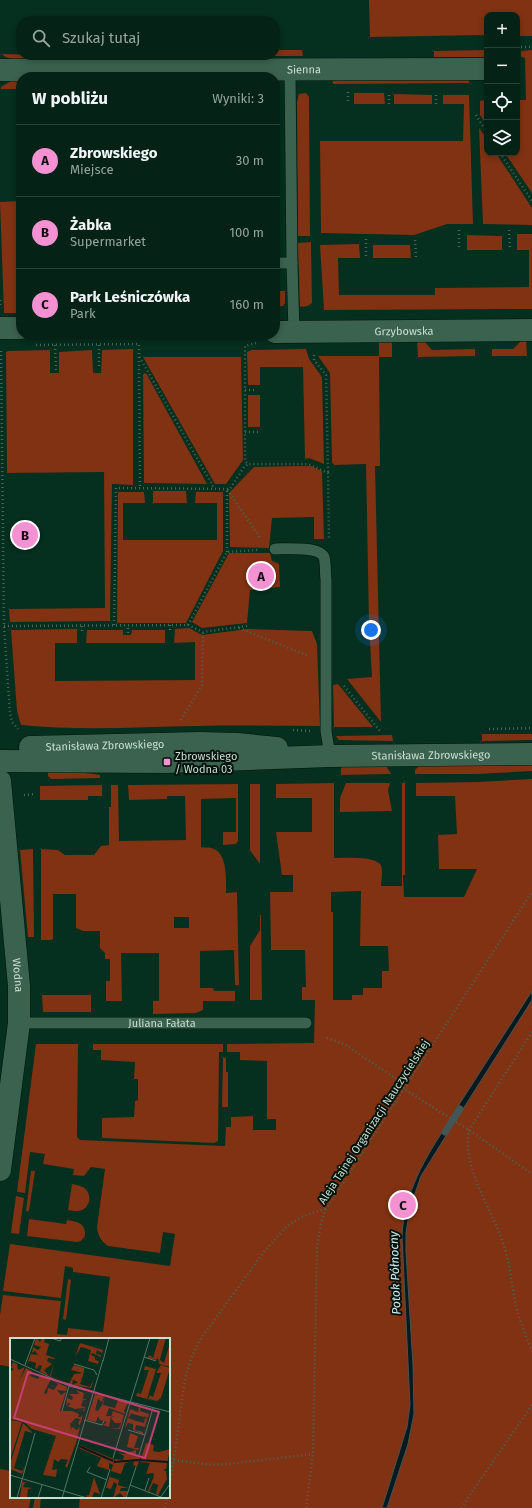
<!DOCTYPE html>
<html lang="pl">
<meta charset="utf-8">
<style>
:root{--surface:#042316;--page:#122f23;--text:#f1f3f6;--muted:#97a4a1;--line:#254035;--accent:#f491d3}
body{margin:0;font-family:"Fira Sans",sans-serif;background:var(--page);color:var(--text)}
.controls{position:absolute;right:12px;top:12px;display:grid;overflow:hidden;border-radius:8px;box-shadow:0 2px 6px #0003}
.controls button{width:36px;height:36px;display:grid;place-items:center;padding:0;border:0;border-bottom:1px solid var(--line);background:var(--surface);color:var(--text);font:20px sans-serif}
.you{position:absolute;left:371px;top:630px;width:14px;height:14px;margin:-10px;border:3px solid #fff;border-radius:50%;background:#1a73e8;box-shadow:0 0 0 6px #1a73e833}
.badge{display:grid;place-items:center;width:26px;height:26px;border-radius:50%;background:var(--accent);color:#111;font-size:13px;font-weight:700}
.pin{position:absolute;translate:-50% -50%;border:2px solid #fff;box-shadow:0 1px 4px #0006}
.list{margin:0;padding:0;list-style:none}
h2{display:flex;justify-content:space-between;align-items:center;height:52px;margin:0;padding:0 16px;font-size:17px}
h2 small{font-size:13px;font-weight:400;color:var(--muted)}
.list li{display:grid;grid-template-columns:26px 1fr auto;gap:12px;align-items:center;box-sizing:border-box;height:72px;padding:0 16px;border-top:1px solid var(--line)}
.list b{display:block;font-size:15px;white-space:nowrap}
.list p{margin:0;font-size:13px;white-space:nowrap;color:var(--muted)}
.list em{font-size:13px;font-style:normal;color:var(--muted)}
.icon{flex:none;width:22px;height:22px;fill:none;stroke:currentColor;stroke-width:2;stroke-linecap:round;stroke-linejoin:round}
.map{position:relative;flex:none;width:532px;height:1508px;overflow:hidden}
.search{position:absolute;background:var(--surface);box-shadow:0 2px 6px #0003;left:16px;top:16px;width:264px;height:44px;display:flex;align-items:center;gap:10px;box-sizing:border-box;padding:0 14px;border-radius:16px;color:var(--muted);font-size:15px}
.panel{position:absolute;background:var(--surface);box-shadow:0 2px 6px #0003;left:16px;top:72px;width:264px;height:268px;border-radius:16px}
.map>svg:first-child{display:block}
.green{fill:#803212;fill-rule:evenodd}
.water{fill:#091a1f;stroke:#435555}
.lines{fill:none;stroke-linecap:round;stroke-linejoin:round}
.stream{stroke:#435555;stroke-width:7}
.service-casing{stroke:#001609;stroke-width:12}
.minor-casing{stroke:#001609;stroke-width:23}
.tertiary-casing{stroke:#001609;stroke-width:23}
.path{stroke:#446858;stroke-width:2.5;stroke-dasharray:1 3;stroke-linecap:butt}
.service{stroke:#3b624e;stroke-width:11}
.minor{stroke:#3b624e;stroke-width:22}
.tertiary{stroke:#3b624e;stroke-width:22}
.poi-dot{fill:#f491d3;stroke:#04140c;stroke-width:1.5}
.labels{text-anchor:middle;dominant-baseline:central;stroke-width:4;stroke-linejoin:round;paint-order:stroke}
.street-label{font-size:11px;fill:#c9dfd2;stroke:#04140c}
.poi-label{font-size:11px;fill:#c9dfd2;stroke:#04140c;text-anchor:start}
.water-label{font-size:12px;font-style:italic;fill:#cee9f2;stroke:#04140c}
.inset-river{fill:none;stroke:#091a1f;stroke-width:2}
.inset-road{fill:none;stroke:#537566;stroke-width:1}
.view{fill:#c34073;fill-opacity:0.15;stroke:#c34073;stroke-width:2}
.inset-edge{fill:none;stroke:#c9dfd2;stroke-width:2}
</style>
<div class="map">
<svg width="532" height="1508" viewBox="0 0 532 1508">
<rect width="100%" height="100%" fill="#052f1e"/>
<path class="green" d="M 369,0 L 532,0 L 532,36 L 517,36 L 517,15 L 487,15 L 487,35 L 370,37 Z
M 275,50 L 302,50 L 303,56 L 219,56 L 219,55 L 275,55 Z
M 487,50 L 487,57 L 434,57 L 434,51 Z
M 532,50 L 532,193 L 505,153 L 517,153 L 517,100 L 526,100 L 525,58 L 521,57 L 521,51 Z
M 2,54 L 49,55 L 49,59 C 38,59 8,63 2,54 Z
M 65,55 L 145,55 L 145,58 L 65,58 Z
M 333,78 L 469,78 L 469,83 L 333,84 Z
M 11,81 L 21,81 L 21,89 L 1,89 L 1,87 Z
M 306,93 L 309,97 L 310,236 L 298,236 L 297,102 L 299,94 Z
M 354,93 L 384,93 L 385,104 L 354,104 Z
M 394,94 L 432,95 L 432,104 L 394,104 Z
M 443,95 L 469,95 L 473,224 L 447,224 L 414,235 L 321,233 L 320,141 L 463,141 L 464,104 L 443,104 Z
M 487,100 L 487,126 L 480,115 L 480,101 Z
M 479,128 L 487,139 L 487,153 L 496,153 L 532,208 L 532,225 L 483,224 Z
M 21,201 L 21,223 L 17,223 L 18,302 L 21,303 L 21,313 L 4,313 L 0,202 Z
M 517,234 L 532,234 L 532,309 L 324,310 L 320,245 L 359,244 L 360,258 L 338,258 L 339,295 L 435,295 L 435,288 L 529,287 L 529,250 L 517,250 Z
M 467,235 L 502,236 L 502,250 L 467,250 Z
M 311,242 L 312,303 L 308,306 L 300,307 L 298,243 Z
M 373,245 L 410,245 L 411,258 L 373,258 Z
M 275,291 L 285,291 L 285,303 L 283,306 L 275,306 Z
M 526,339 L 527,356 L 492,356 L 492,349 L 513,349 L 522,340 Z
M 417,341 L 424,341 L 432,350 L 475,349 L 475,356 L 418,357 Z
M 379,342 L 392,342 L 392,357 L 379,357 L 380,466 L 375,466 L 381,722 L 347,679 L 372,677 L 369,624 L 366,464 L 334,465 L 332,462 L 330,373 L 318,356 L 379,356 Z
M 133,349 L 133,485 L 112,484 L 110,621 L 10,622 L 9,609 L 105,608 L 104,472 L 7,473 L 6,352 L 8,351 L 50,350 L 50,373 L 59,373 L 59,352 L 92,350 L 93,373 L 101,373 L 102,350 Z
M 306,349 L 309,359 L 322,377 L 324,464 L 309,458 L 305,459 L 303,367 L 260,367 L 260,385 L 248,385 L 247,352 L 252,350 Z
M 143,357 L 241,357 L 243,460 L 226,484 L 215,484 Z
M 146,373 L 207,484 L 144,483 L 143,374 Z
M 248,395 L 260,395 L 260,427 L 248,427 Z
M 299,466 L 311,466 L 322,471 L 324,539 L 314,539 L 314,517 L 272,518 L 269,548 L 230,547 L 229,493 L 254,467 Z
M 153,491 L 186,491 L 187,503 L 153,503 Z
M 118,492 L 144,492 L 145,503 L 123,503 L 123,540 L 217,540 L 217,503 L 195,503 L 196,492 L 223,492 L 223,551 L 186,623 L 117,623 Z
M 229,553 L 270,553 L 272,561 L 279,564 L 280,587 L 250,590 L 247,623 L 202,628 L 192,622 Z
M 189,628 L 202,635 L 247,629 L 312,631 L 317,644 L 320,726 C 279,726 239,725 198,726 C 139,727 80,731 21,725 L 17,711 L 11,630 L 77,629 L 77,643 L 55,643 L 55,681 L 195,680 L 195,642 L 174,643 L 175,629 Z
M 87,630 L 123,630 L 123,635 L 131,635 L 132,630 L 165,630 L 165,643 L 86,643 Z
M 338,684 L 373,727 L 334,727 L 333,685 Z
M 482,734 L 532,734 L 532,740 L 482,741 Z
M 392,735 L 393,741 L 339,740 L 336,736 Z
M 532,765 L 532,771 L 477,774 L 415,774 L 415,770 L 419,766 Z
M 341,767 L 387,767 L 391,774 L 341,775 Z
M 48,768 L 100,775 L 100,778 L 51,779 L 48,776 Z
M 532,779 L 532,1508 L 79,1508 L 80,1497 L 169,1497 L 169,1339 L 11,1339 L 11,1367 L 0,1365 L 0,1315 L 3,1295 L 61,1301 L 57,1334 L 67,1335 L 68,1328 L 103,1332 L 110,1277 L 73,1272 L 73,1268 L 65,1266 L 61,1298 L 3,1291 L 10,1244 L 170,1266 L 175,1234 L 163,1232 L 160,1253 L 108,1246 C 101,1241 98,1236 97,1227 L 105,1169 L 91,1167 L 84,1176 L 73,1175 L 74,1169 L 43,1164 L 45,1154 L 30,1152 L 25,1193 L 17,1192 L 36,1044 L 78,1044 L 77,1137 L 80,1140 L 225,1146 L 226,1127 L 231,1127 L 231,1117 L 253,1116 L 253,1130 L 276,1130 L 276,1119 L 267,1119 L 267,1061 L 240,1060 L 240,1052 L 227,1052 L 227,1044 L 314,1043 L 315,1000 L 302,1000 L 302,987 L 306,987 L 305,950 L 271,950 L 270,892 L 293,892 L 293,875 L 282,875 L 276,832 L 312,832 L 312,798 L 276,798 L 276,784 L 334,783 L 334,858 C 344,858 373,856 380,864 C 384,869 381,881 381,886 L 402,886 L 402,783 L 405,783 L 405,875 L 403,875 L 404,897 L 464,897 L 477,869 L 439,869 L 438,835 L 457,834 L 455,796 L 416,796 L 416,783 L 478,782 ZM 361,891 L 360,946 L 388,946 L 389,971 L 382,971 L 382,988 L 363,988 L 363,995 L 352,995 L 352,1000 L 333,1000 L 333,912 L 331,912 L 331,892 Z
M 346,783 L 390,783 L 388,790 L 392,811 L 340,812 L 340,798 Z
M 238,784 L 238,841 L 236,844 L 223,845 L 223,832 L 236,832 L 236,798 L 201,799 L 201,847 C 204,848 208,847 211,848 C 228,852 226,879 226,893 L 237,892 L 239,985 L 235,985 L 234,950 L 200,951 L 200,988 L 213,988 L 214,991 L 235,991 L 235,1001 L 203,1001 L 203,1010 L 196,1013 L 153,1014 L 153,1001 L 159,1001 L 159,953 L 121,953 L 122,1001 L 106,1001 L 106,981 L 110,981 L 110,959 L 105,959 L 105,953 L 100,948 L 100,931 L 83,931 L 76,928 L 76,894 L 53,894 L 53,939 L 51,940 L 41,940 L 41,849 L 58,850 L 65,855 L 94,855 L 101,846 L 109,845 L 109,807 L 111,807 L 111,785 L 118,785 L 119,841 L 186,840 L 185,796 L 167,796 L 167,799 L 129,800 L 128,785 ZM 174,917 L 189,917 L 189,928 L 174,928 Z
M 250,784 L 260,784 L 260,864 L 250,850 Z
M 102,785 L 102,796 L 88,796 L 88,800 L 40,800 L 40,786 Z
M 33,849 L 34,937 L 28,937 L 20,850 Z
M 260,915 L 261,915 L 262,1000 L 250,1000 L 250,946 L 260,930 Z
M 42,995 L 91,995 L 91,1012 L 43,1012 Z
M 93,1044 L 223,1044 L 223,1052 L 219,1052 L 218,1141 L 214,1143 L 102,1138 L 102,1118 L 134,1117 L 135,1101 L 138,1100 L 138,1079 L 134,1079 L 135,1062 L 101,1060 L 101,1050 L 93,1050 Z
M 223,1057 L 226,1058 L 226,1072 L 228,1072 L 228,1107 L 222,1107 Z
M 31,1171 L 35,1171 L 29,1211 L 26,1211 Z
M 72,1184 C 83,1186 91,1189 89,1202 C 85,1212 78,1212 68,1210 Z
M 16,1196 L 24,1198 L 19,1234 L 11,1233 Z
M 29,1219 L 66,1224 L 67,1220 C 78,1222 86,1223 85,1236 L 81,1241 L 77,1242 L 27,1236 Z
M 68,1279 L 71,1280 L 66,1320 L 63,1319 Z
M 0,1469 L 11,1471 L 11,1497 L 31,1497 L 29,1508 L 0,1508 Z
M 35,1497 L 41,1497 L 40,1508 L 33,1508 Z"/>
<path class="water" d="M 532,991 L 532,1000 L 458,1117 L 453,1114 Z
M 448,1123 L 452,1126 L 421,1176 L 410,1208 L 406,1233 L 406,1252 L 413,1365 L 414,1414 L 408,1444 L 387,1508 L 382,1508 L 407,1427 L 410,1405 L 402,1236 C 404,1193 425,1158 448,1123 Z"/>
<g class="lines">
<path class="stream" d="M 445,1132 L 460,1109"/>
<g class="service-casing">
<g id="service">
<path d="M 290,70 L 292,263"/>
<path d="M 275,263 L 292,263 L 294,332"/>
<path d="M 275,549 C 285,549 319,546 324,557 C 326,563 325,573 326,579 L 326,731 L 330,756"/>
<path id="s1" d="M 19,1023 L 306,1023"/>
</g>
</g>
<g class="minor-casing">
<g id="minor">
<path id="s2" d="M 0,70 L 487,69"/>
<path d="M 0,328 L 21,328"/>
<path id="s3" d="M 275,332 L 532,330"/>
<path id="s4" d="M 0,781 L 19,986 L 19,1023 L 0,1170"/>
</g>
</g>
<g class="tertiary-casing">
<g id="tertiary">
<path id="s5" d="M 30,747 L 200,743 L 237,744 L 277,748"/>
<path id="s6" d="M 0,761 L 167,762 L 330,756 L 532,754"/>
</g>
</g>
<path class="path" d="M 517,47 L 532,47
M 348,92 L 348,104
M 389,104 L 389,92
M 436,104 L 436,92
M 476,115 L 487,133
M 500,153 L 532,201
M 459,230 L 459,250
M 509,230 L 510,250
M 366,239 L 366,258
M 415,240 L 416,258
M 0,300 L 0,306
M 256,343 L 245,346 L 245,461 L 248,464 L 308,464 L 328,473 L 329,538
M 36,345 L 139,344 L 139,356 L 214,488
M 55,345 L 56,371
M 99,345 L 99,367
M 1,351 L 4,626 L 10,713 L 12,722 L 18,729
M 314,355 L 314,360 L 326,375 L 328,473
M 139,357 L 140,488
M 245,390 L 257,390
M 245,432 L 258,432
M 227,552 L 227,489 L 261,539
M 114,625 L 116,488 L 230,489 L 244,467 L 248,464
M 170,625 L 170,632
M 188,625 L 203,632 L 247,626
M 4,626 L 188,625 L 227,552 L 258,550
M 82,626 L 82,634
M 239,628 L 309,656
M 128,633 L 128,625
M 344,686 L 380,731
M 181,720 L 202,685 L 203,632
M 489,729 L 532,728
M 293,730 L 310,731
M 24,795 L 35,794
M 532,1032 L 469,1130 C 462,1171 493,1209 504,1246 C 510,1265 512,1286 516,1306 C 520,1321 526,1337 532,1352
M 327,1038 L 344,1044 L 401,1082 L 404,1089 L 469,1130 L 532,1174
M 174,1460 L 213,1465 L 228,1464 L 313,1454
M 169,1487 C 173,1465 176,1444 179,1423 C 183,1392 184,1368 200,1340 L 263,1253 L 287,1226 L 301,1217 L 315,1212 L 326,1209
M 165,1508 L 167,1497
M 306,1508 L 313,1454 L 317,1246 L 321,1223 L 326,1209 L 532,892
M 461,1508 L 532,1405"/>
<use href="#service" class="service"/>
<use href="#minor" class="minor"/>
<use href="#tertiary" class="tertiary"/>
</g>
<rect class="poi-dot" x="163" y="758" width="8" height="8" rx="2"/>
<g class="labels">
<g class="street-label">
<text stroke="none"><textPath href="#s2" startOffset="304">Sienna</textPath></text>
<text stroke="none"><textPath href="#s3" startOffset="129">Grzybowska</textPath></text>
<text stroke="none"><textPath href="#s5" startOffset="75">Stanisława Zbrowskiego</textPath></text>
<text stroke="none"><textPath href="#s6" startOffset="431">Stanisława Zbrowskiego</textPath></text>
<text stroke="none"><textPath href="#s4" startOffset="195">Wodna</textPath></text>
<text stroke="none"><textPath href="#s1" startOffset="143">Juliana Fałata</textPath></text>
<text transform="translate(374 1122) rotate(-57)">Aleja Tajnej Organizacji Nauczycielskiej</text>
</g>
<g class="poi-label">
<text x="175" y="756">Zbrowskiego<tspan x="175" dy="13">/ Wodna 03</tspan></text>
</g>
<g class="water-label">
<text transform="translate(395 1273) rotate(-92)">Potok Północny</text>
</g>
</g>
<g transform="translate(10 1338)">
<rect width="160" height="160" fill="#052f1e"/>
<path d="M 26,0 L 30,4 L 32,0 L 35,0 L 34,4 L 39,6 L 36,17 L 45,20 L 41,38 L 54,44 L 40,38 L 45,21 L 38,20 L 37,23 L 42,26 L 34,32 L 39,38 L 27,32 L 30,33 L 32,28 L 29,27 L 27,31 L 25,30 L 26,25 L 19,23 L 17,26 L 21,16 L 28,17 L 25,13 L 22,15 L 23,9 L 28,12 L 31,9 L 24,7 ZM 149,0 L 156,0 L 149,25 L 148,20 L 146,22 L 138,20 L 139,17 L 143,20 ZM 70,5 L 93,12 L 92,15 L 87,12 L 86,16 L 91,17 L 91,19 L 82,15 L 81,17 L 85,19 L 85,22 L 89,23 L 88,26 L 78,23 L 81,12 L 71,9 L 65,19 ZM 160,5 L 160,29 L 149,26 L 150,22 L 154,25 ZM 3,24 L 7,26 L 8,32 L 15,29 L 9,43 L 16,30 L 22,33 L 20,38 L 28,41 L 30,37 L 41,41 L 34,55 L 37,56 L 38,50 L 44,52 L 48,46 L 41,42 L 57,49 L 56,53 L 47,52 L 51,57 L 56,54 L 50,73 L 62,73 L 69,76 L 68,79 L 71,79 L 73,77 L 70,87 L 68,86 L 70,81 L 66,80 L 61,85 L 70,88 L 60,85 L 61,92 L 62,89 L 67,92 L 70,89 L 66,105 L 57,130 L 55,128 L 58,122 L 51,121 L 48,124 L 44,121 L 42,132 L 47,131 L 46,139 L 33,137 L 46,98 L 22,91 L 14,84 L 0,81 L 0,34 L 4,31 L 1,30 ZM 64,27 L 74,30 L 74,34 L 70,46 L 80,49 L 84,41 L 81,50 L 63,47 L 68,44 L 63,42 L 62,47 L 59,46 L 64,36 L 73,35 L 61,32 ZM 151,27 L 160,30 L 151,60 L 147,63 L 138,61 L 140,57 L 143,59 L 151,35 L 146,35 ZM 135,28 L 146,31 L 137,61 L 126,58 L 127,55 L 131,56 L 139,32 L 134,32 ZM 66,52 L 74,55 L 73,61 L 78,62 L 73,62 L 71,68 L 75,69 L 77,64 L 74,73 L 69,72 L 73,73 L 74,70 L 65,71 L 57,68 L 61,66 L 58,65 L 56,68 L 57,60 L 62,62 L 63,59 L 59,56 L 69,56 ZM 85,56 L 94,58 L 92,64 L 88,61 L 85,72 L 88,73 L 92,67 L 102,70 L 92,67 L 95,58 L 93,67 L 105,70 L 108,62 L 118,65 L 114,72 L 115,76 L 99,70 L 96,78 L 101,78 L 99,89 L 93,87 L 97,84 L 90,82 L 88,78 L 86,84 L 77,82 ZM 122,66 L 131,68 L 130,73 L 139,76 L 138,80 L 135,79 L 137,77 L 134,79 L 119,75 L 120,71 L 128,74 L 129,69 L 122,67 L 121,69 ZM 103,73 L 114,77 L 110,91 L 100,90 L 109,90 L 111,85 L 105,85 L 101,80 L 105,78 L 101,79 ZM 119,75 L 121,76 L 118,80 L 126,83 L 134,85 L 135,80 L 137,81 L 135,89 L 126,87 L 125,92 L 133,94 L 133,96 L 123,92 L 123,86 L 118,85 L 115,90 ZM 0,82 L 12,84 L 1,119 L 0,119 ZM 13,85 L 23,95 L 15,93 L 4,130 L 12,133 L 16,128 L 12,136 L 0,131 L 0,126 ZM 120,95 L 128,98 L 124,110 L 129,110 L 128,112 L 117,109 ZM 136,105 L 144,107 L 143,113 L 149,114 L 160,111 L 156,131 L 153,132 L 156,133 L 157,141 L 148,157 L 146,156 L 148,147 L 143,145 L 139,154 L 138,153 L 144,138 L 143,135 L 136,136 L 140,125 L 130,124 ZM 70,107 L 104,121 L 103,127 L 99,125 L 99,132 L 87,128 L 91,120 L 69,110 ZM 126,112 L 126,117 L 131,118 L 127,129 L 123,127 L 124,123 L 115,125 L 111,136 L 101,133 L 105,121 L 113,122 L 114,118 L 107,114 L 114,116 ZM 101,134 L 100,139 L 109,142 L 108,147 L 118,150 L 111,150 L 110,153 L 118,153 L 115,160 L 110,155 L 103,160 L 107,146 L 104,144 L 101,151 L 96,150 ZM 84,139 L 90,156 L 84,154 L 82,160 L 75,158 L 79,157 ZM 12,144 L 19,145 L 15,145 L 13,149 L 23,150 L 18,151 L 17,160 L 10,160 Z" fill="#803212"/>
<path class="inset-river" d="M 69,108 L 103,123M 104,124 L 128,122 L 158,124"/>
<path class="inset-road" d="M 41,0 L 50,3 L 52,0M 134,19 L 146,23M 0,21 L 59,48 L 160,74M 93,23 L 99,0M 64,26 L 84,32 L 87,37M 15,27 L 25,0M 52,73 L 59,48M 74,82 L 92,87 L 94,83M 118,92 L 135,97M 129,117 L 143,70M 103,120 L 140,0M 80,129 L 77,134 L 97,142M 0,137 L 77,160M 120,147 L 151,159M 135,152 L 139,140M 7,160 L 25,95M 28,160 L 32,147M 52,160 L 93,22M 91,160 L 100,131M 116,160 L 126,129M 150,160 L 160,146"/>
<path class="view" d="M 18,34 L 149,74 L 135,120 L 4,80 Z"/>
<rect width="160" height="160" class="inset-edge"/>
</g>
</svg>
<div class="controls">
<button>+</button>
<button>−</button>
<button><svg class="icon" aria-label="locate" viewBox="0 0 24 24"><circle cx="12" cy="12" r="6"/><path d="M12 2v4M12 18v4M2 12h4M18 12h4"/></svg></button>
<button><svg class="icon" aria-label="layers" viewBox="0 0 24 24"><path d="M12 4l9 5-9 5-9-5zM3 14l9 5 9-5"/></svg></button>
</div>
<div class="you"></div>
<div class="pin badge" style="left:261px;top:576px">A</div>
<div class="pin badge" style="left:25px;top:535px">B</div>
<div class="pin badge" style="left:403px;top:1205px">C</div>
<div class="search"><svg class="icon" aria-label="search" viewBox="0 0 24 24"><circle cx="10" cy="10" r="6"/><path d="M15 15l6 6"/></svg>Szukaj tutaj</div>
<section class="panel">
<h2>W pobliżu<small>Wyniki: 3</small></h2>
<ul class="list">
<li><span class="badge">A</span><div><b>Zbrowskiego</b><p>Miejsce</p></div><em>30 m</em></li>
<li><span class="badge">B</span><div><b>Żabka</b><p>Supermarket</p></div><em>100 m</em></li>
<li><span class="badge">C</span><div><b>Park Leśniczówka</b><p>Park</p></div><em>160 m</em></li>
</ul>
</section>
</div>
